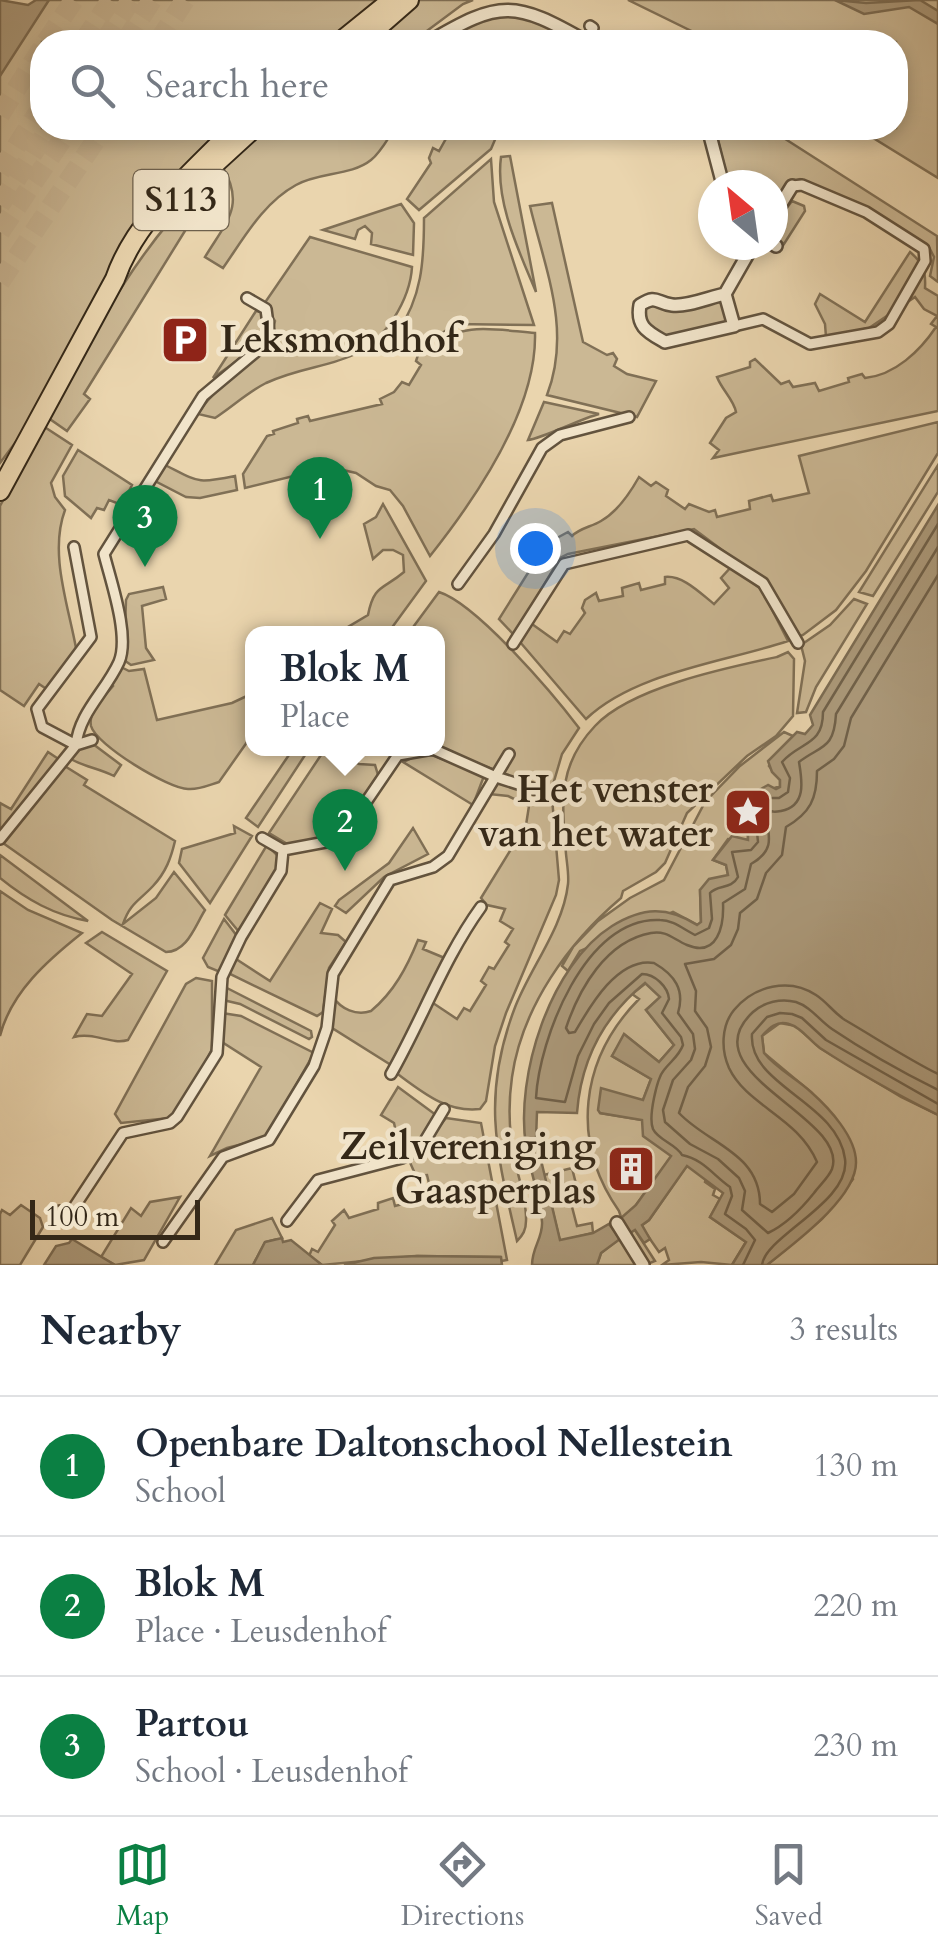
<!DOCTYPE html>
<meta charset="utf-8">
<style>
:root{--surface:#fff;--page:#f2f2f3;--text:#1f2937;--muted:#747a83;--line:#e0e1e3;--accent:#0b8043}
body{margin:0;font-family:Cardo,serif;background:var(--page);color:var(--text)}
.compass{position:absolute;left:698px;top:170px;width:90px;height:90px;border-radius:50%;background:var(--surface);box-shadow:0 5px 15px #0003;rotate:331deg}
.scale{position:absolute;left:30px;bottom:25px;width:170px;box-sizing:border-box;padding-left:10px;border:5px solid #342818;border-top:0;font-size:28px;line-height:35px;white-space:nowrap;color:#342818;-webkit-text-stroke:8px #f1e4ca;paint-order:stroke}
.you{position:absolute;left:535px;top:548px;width:35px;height:35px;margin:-25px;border:8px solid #fff;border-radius:50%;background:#1a73e8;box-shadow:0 0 0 15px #1a73e833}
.badge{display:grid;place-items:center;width:65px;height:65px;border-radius:50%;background:var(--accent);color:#fff;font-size:32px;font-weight:700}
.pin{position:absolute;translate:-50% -82px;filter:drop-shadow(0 2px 5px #0008)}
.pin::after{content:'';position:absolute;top:52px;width:35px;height:30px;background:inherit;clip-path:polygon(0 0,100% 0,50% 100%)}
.popup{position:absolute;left:245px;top:626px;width:200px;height:130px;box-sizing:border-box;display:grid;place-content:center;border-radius:20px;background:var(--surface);filter:drop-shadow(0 2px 8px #0005);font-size:32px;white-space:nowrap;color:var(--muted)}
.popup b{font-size:38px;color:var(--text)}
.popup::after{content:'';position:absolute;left:50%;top:100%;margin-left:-20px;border:20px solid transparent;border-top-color:var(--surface)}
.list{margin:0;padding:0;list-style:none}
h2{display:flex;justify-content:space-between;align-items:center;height:130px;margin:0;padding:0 40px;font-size:42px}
h2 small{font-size:32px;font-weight:400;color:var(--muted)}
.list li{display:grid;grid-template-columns:65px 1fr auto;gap:30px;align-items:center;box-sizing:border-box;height:140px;padding:0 40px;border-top:2px solid var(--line)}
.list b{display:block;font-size:38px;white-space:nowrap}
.list p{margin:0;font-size:32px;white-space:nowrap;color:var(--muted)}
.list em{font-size:32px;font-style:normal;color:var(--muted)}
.icon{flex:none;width:55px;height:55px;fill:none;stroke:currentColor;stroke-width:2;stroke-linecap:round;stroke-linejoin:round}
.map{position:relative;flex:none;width:938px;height:1265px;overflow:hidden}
.search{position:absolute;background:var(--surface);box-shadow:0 5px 15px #0003;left:30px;right:30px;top:30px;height:110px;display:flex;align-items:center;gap:25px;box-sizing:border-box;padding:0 35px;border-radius:40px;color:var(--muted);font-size:38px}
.sheet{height:550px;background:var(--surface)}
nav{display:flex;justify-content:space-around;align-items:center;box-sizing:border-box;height:140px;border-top:2px solid var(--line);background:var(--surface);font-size:28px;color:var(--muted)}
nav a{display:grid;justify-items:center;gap:5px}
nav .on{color:var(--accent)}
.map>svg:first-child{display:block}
.green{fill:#cbb894;stroke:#807056;stroke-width:2.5}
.water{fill:#ac9a7b;stroke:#7c6c53;stroke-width:2.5}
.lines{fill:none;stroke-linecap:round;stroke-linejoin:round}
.shore{stroke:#70614a;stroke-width:2.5}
.motorway-tunnel{stroke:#c6b290;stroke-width:20;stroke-dasharray:20 10;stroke-linecap:butt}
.pedestrian-casing{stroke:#62533e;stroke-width:14}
.minor-casing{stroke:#62533e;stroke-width:16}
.primary-casing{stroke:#342818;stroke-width:22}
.pedestrian{stroke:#f1e4ca;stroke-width:9}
.minor{stroke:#f1e4ca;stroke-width:11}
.primary{stroke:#ead5ae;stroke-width:18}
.labels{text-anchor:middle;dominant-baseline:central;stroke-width:9;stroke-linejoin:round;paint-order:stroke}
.shield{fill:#f1e4ca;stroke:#6d604d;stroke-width:2.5}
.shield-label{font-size:35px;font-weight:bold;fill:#342818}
.poi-label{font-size:38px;font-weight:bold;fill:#342818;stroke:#f1e4ca;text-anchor:end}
</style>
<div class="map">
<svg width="938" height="1265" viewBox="0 0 938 1265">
<rect width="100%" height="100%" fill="#ead5ae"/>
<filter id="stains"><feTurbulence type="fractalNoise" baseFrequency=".002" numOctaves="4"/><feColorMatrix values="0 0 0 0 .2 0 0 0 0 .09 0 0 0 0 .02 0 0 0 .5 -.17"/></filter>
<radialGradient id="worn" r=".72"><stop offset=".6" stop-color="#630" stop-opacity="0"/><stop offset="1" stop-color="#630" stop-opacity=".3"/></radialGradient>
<path class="green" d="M 45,0 L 384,0 L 331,42 L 42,42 L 42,128 L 227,128 L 196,158 L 24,431 L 0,463 L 0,68 Z
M 415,0 L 473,0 L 463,4 L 412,42 L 367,42 Z
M 628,0 L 938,0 L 938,178 L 857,128 L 896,128 L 896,42 L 714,42 Z
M 488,11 L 532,17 L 556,32 L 549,42 L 491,42 L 471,34 L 454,42 L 439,42 Z
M 266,128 L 395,128 C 388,138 381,152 371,160 C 351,176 319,172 296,185 C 263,203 244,238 223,268 L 205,257 C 226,222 246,206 222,166 Z
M 452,128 L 500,128 L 491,149 L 419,210 L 407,199 L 431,163 L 429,158 L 433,148 L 439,151 Z
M 715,128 L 768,128 L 937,236 L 938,282 L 930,276 L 934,257 L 929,247 L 882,217 L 800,179 L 786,185 L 773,209 L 773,185 L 729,185 Z
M 510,156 L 536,292 C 519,251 495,202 501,157 Z
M 491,159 L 494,202 L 534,325 L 455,324 L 427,344 L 435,349 C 456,319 503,331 535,333 C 537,410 476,498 430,556 L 403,506 L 390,490 L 376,486 L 356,473 L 330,467 L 245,488 L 243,474 L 267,436 L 274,434 L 273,431 L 298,423 L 297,419 L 308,416 L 310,421 L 382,404 L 380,399 L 394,392 L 402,382 L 409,385 L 421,365 L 416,361 L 421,346 L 397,333 C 422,297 424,261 424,218 Z
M 200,188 L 210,192 L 214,198 C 210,212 204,224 188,226 L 84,394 L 90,399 L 67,431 L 47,417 C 92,336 133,255 200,188 Z
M 792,201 L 804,206 L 805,211 L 784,244 L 773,236 L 776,222 Z
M 552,203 L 583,342 L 607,355 L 613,353 L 617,359 L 614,366 L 627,374 L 656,381 L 637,417 L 547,395 C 572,330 545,269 530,206 Z
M 401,204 L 414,223 L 413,255 L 371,244 L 372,233 L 365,226 L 358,230 L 355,239 L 323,230 Z
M 310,237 L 412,267 C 411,285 404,302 394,318 C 360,371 317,359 266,383 C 248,392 232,407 215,418 L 198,414 C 214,384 273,352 275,321 L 264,304 Z
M 910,252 C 923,263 926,271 925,288 L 938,296 L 938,411 L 713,458 L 719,450 L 710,443 L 726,418 L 736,412 C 734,400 722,390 717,377 L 750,367 L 750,362 L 755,359 L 781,384 L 789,381 L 793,387 L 815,383 L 819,391 L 849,382 L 848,378 L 862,374 L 865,378 C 895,375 920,351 936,327 L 931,324 L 937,316 L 924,309 L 915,297 L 869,328 L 826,337 L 825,324 L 815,304 L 820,294 L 865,322 Z
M 711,300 L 724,303 L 728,317 L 725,324 L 668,338 L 644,323 L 645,305 Z
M 256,311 L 261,312 C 279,338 231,364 213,378 Z
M 544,402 L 599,414 C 580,419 541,439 528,440 Z
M 938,422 L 938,453 L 866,571 L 836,610 L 803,635 L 798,637 L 769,585 L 694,529 L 568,554 L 560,558 L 514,635 L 499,619 L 543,549 L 551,551 L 555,539 L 568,532 L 572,536 C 580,528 591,527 601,521 C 617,512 630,493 639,477 L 651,486 L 656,482 L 668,490 L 666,496 L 685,509 L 689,504 L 709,512 L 715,510 L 717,517 L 750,509 L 749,501 L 771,495 L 773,501 L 809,493 L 799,456 Z
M 43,426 L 72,445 L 51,483 L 55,497 L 65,510 C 49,553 68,604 76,648 L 51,692 L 39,684 L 24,706 L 0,690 L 0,506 Z
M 78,450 L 132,485 L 122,505 L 109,500 L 104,510 L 97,508 L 91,518 L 65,496 L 63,476 Z
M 165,465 C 199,482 196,484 235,476 L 237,490 L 200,498 L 186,497 L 155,481 Z
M 938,465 L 938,492 L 873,596 L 859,592 Z
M 383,504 L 426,581 L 388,633 L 345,633 L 348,627 L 368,615 C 374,584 383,590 404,572 L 403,555 L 393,550 L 383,550 L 373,559 L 364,524 L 376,517 Z
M 732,566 L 762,590 L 788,641 C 726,662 635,672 586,719 L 520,642 L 532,624 L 557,642 L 564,631 L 570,634 L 585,613 L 582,608 L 585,600 L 596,593 L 599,601 L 623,596 L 622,588 L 639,583 L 641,590 L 665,584 L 665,577 C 683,575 700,593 714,604 L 729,588 L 721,578 Z
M 163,587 L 166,599 L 142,606 L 146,648 L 154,660 L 131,665 L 124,660 L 126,600 L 129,594 Z
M 439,592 C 477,604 554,695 579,728 L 562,754 L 552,788 L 509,776 L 438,747 L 438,634 L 408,634 Z
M 854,599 L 867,604 L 816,687 L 806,712 L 797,713 L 805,661 L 801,645 L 830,625 Z
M 788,652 L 794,659 L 793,716 L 776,736 L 747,756 L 687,813 L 665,863 L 656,872 L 623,891 L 621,898 C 568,943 522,1007 512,1077 C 508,1105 509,1134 515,1161 C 519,1180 527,1202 526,1221 C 526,1230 523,1235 517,1241 C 497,1154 481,1098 514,1010 C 529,969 563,929 568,884 C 569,875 567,864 566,854 C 562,803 557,766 595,726 C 630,688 725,668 777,657 Z
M 121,667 L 129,671 L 144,669 L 157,720 L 232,703 L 251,694 L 252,735 L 219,782 C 209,785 199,790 188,789 C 169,789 96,745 91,726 C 88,711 104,697 113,686 L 111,684 Z
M 784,732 L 793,736 L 769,766 L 780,780 L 780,786 C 751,798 745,791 735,827 L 748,835 L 748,840 L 728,839 L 713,860 L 726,865 L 728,875 L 700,890 L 701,922 L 698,925 L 673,912 L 580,951 L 568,971 L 562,966 L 573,947 L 598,921 L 630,898 L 664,880 L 705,802 L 740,766 Z
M 93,744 L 121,765 L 114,776 C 98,768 84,767 69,758 L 73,751 Z
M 293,749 L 309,749 L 258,827 L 246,818 Z
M 325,749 L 359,764 L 375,765 L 378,775 C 352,813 339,839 289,845 L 269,833 Z
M 48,752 L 60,760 L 0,837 L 0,803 L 11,809 Z
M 420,754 L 435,756 L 484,776 L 473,805 L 403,762 Z
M 63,765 L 87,780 L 84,785 L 175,841 C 171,858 166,872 153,886 C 139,901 130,903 123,924 L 156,898 L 174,872 L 205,910 C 195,926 187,952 166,952 L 112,920 L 3,843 Z
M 498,781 L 552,798 L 559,880 L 556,895 L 506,1013 L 495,1046 L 486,1101 L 480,1109 C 446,1113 421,1091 395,1072 L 430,1001 L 457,1019 L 464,1008 L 470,1011 L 486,985 L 481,981 L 489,967 L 494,969 L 509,945 L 505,942 L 513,929 L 500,921 L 505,909 L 487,905 L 481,898 L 526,825 L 529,806 L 508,796 L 489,794 Z
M 234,826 L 252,836 L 210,903 L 179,863 L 182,849 L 235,833 Z
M 413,828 L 428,854 L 384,877 L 346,913 L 335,906 L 339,900 L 389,863 Z
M 267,845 L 279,857 L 276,873 L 240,933 L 225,915 Z
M 0,855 L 88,921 C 54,915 27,900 0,878 Z
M 0,891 L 28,910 L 82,933 C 48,960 11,992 0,1036 Z
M 320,903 L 332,909 L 321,933 L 338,935 L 346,942 L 329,968 L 323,1012 L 317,1016 L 228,973 L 236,959 L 270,981 Z
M 224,919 L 237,936 L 220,972 L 208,967 L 203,958 Z
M 102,932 L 167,971 L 128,1040 C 111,1045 95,1032 74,1037 L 87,1014 L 102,1016 L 132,974 L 86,943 Z
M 418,940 L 426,942 L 423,949 L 447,959 L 391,1065 L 329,1026 L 333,997 C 341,1009 356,1016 371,1011 C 394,992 407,967 418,940 Z
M 196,978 L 212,981 L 212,1049 L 180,1113 L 170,1118 L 121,1123 L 115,1114 L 186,984 Z
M 646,983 L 661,997 L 646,1010 L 674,1045 L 659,1062 L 625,1035 L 612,1056 L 651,1079 L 643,1100 L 600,1113 L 642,1120 L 672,1156 L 636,1205 L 635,1230 L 655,1261 L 645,1265 L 618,1220 L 621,1217 L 619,1211 C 570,1141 580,1059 639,999 L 632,994 Z
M 223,986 L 311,1031 L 312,1037 L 309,1039 L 240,1004 L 223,1000 Z
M 222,1013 L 241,1016 L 314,1053 L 266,1138 L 227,1148 L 210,1156 L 261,1067 L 222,1042 Z
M 780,1023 L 796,1026 L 820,1048 L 901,1097 L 938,1115 L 938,1265 L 767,1265 L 822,1219 L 853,1179 L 812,1093 L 764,1053 L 762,1036 Z
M 398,1087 L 436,1115 L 415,1149 L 393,1155 L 386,1150 L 396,1132 L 394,1123 L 381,1115 Z
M 446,1118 L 481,1123 L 507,1260 L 501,1261 L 500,1257 L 417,1256 L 322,1265 L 309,1256 L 312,1249 L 318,1252 L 335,1225 L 332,1221 L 344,1210 L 349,1218 L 378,1209 L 378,1203 L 393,1198 L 395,1206 L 422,1199 L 421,1194 L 431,1192 L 427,1175 L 416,1176 L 408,1158 L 423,1147 Z
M 687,1165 L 706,1178 L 705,1182 L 715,1189 L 713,1195 L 720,1199 L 710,1217 L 746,1242 L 732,1265 L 701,1262 L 662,1265 L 669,1260 L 665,1248 L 659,1252 L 641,1226 L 649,1220 Z
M 572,1168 L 580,1200 L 571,1203 L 577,1226 L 592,1223 L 593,1233 L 560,1241 L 544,1175 Z
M 180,1197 L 144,1260 L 115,1265 L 101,1257 L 131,1208 L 141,1216 L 150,1202 Z
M 21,1205 L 40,1218 L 43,1227 L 20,1265 L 0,1265 L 0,1214 L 2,1210 L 10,1215 Z
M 272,1218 L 282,1238 L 265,1242 L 253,1265 L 215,1265 L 236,1230 Z
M 613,1223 L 640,1265 L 597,1265 L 601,1253 L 619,1239 L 611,1225 Z"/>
<path class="water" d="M 0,0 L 28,5 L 36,0 L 49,0 L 0,76 Z
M 835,0 L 866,3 L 920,0 L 938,11 L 938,24 L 909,7 L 864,14 Z
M 938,505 L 938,1115 C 898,1095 858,1073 820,1048 C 810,1041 801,1027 789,1024 C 777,1020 769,1028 762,1036 L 764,1053 C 777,1069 796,1078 811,1092 C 829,1108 856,1137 856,1162 C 857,1198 793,1244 767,1265 L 732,1265 L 746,1242 L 710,1217 L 723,1193 L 687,1166 L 649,1220 L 642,1225 L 650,1239 L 644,1243 L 635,1230 L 630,1233 L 621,1218 L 636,1205 L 671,1156 L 643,1136 L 642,1120 L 600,1113 L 598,1110 L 601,1088 L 643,1100 L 651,1079 L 612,1056 L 624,1034 L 659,1062 L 674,1045 L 646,1010 L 660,997 L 645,983 C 603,1017 581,1059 577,1113 L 537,1112 L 536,1139 L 560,1240 L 593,1233 L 609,1224 L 620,1239 L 601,1253 L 597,1265 L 532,1265 C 532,1247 543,1238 542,1222 C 540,1196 530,1171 526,1146 C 515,1076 550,965 612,926 C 643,907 667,906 697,925 L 701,922 L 700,890 L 709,879 L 728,875 L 726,865 L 713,860 L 732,836 L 748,840 L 748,835 L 731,822 C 737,806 753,793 768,785 L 776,789 L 780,787 L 780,780 L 772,772 L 768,761 L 797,732 L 805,734 L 813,725 L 810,715 Z
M 282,1238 L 283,1242 L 291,1240 L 322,1265 L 253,1265 L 265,1242 Z
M 72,1239 L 115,1265 L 44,1265 L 56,1246 L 69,1243 Z
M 417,1256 L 501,1257 L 502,1265 L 344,1265 L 374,1258 Z"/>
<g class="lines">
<path class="shore" d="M 938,547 L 836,714 C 834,750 821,745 799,762 C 802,780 807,806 781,811 C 766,814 778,807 766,816 C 770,838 774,851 751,864 L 745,889 L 723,903 C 724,925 718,958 687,945 C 673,939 666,930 651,933 C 606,941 579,989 566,1028 L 569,1033 L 575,1032 C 590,1006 618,957 654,963 C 675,975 685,990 678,1013 L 693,1034 L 695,1049 L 691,1060 L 673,1080 L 663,1110 L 665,1122 L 690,1144 L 718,1159 L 739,1178 L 745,1191 L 742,1210 L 768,1233 C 785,1225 802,1208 814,1193 C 819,1186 829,1177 832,1169 C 850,1117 687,1073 753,1012 C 764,1002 781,998 796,1002 C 811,1007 819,1020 832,1029 C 866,1052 902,1072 938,1090
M 938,575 L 851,718 L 844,746 L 834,759 L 817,771 C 817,799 810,813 786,827 L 782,855 L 766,873 L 757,899 L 740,913 L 738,929 L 731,945 L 714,959 L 685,964 L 696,991 L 695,1011 L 707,1028 L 711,1047 L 705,1066 L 688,1087 L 679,1113 C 708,1144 760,1153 760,1204 L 772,1212 L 794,1194 L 817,1162 C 798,1117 747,1106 729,1068 C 721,1050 721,1026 734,1010 C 754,986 789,977 816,995 C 827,1002 834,1013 845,1020 C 876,1038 906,1058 938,1074
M 743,1265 L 755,1240 L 746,1229 L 725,1214 L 732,1196 L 730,1187 C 714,1176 703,1159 682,1155 C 676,1144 658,1140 653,1129 C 648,1117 657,1078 664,1070 C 671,1061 679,1056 683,1045 L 681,1037 L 662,1013 L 669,999 C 668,987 655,974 642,974 L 609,1003 L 594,1024 L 578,1056 L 565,1102 L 536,1098 C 539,1040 585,916 660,920 C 673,920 683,929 695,935 L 709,928 L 712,919 L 710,893 C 718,884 731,890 738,877 L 732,852 L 751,850 L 758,842 L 757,832 L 746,820 L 746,815 L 766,798 L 779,798 L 788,792 L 790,778 L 782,762 C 801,741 823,746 823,712 L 938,524
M 762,1265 C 765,1236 851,1202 845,1159 C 838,1102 748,1086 752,1034 L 767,1017 L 780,1013 L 792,1014 L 802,1018 L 826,1040 L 938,1104"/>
<path class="motorway-tunnel" d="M 46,42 L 74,0
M 83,42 L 111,0
M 104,42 L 131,0
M 125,42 L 152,0
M 158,42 L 185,0
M 0,115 L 42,48
M 0,172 L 42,106
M 0,205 L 49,128
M 0,232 L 70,128
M 0,282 L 104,128"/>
<g class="pedestrian-casing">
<path id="pedestrian" d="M 590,26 L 593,28
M 734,326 L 763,319 L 810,344 L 878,332 L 889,324 L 925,261 L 924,249 L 866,212 L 802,185 L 792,186
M 74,547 L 91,637 L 37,709 L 42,727 L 76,745 L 92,740
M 458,584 L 494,534 L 542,448 L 560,435 L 629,417
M 513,644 L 564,564 L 688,535 L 763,583 L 798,643
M 0,839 L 76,745 C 79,713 106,691 119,662 C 130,636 111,582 104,554 L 203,396 L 270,340 L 266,309 L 247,298
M 283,850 L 331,841 L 349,827 L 398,755 L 433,749 L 496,777 L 559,797
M 391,1074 C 422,1020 444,958 481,907
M 60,1211 L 69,1215 L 123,1133 L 170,1123 L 177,1117 L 217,1053 L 222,977 L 241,937 L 281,871 L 283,850 L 262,838
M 287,1221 L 318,1180 L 402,1158 L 420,1149 L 444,1109
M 163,1242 L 223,1157 L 269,1140 L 314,1066 L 327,1028 L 333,974 L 390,880 L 433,867 L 448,856 L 509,754"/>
</g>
<g class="minor-casing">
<path id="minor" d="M 429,42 C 500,0 514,0 587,42
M 708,128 L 723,185
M 773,217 L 792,186
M 773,244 L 776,246
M 725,294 L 734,326 L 665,342 C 648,332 636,327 640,305 C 657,294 656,303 672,305 C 687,307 710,297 725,294 L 753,245
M 617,1223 L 643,1265"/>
</g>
<g class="primary-casing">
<path id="primary" d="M 340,42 L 392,0
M 361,42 L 409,0
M 172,210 L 206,172 L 254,128
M 0,491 L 115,279 C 136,218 192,173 235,128"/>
</g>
<use href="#pedestrian" class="pedestrian"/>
<use href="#minor" class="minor"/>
<use href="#primary" class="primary"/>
</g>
<defs>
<g id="parking-square" transform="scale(2.5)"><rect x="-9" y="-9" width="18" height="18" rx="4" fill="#8f2418" stroke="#f1e4ca"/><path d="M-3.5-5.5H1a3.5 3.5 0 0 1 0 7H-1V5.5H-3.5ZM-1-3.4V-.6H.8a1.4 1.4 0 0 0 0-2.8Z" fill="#fff"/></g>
<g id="sight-square" transform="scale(2.5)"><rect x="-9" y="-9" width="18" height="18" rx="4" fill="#8f2418" stroke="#f1e4ca"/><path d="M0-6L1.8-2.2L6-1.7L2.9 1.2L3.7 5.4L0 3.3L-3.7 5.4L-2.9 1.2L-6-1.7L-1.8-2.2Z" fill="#fff"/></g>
<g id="building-square" transform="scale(2.5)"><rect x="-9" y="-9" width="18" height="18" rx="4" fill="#8f2418" stroke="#f1e4ca"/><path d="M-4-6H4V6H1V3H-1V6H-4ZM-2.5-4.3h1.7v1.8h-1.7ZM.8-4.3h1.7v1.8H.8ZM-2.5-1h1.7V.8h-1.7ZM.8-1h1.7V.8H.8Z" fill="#fff"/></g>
</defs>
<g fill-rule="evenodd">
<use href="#parking-square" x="185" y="340"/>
<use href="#sight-square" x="748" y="812"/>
<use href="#building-square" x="631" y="1169"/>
</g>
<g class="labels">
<rect class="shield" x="133.5" y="170" width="95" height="60" rx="8"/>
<g class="shield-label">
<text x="181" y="200">S113</text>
</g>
<g class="poi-label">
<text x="220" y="340" text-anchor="start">Leksmondhof</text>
<text x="713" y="790">Het venster<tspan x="713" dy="44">van het water</tspan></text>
<text x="596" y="1147">Zeilvereniging<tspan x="596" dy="44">Gaasperplas</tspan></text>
</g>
</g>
<rect width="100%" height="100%" filter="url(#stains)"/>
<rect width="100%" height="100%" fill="url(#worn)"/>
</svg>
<svg class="compass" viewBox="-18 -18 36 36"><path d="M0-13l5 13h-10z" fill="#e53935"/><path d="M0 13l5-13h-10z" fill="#747a83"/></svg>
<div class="scale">100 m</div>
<div class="you"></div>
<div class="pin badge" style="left:320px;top:539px">1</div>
<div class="pin badge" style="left:345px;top:871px">2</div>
<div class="popup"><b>Blok M</b>Place</div>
<div class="pin badge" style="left:145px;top:567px">3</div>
<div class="search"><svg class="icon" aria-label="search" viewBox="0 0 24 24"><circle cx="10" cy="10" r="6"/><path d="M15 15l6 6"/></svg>Search here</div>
</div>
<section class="sheet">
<h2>Nearby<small>3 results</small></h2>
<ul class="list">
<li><span class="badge">1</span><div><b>Openbare Daltonschool Nellestein</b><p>School</p></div><em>130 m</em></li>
<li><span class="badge">2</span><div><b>Blok M</b><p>Place · Leusdenhof</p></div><em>220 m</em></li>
<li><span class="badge">3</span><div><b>Partou</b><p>School · Leusdenhof</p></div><em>230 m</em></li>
</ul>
</section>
<nav>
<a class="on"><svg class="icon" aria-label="map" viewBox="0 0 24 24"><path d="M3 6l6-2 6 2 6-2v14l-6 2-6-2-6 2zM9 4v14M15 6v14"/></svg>Map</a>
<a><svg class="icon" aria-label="directions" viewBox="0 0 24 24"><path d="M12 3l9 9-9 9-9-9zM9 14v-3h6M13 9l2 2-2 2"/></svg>Directions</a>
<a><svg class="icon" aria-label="saved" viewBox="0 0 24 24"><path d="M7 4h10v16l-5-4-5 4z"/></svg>Saved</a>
</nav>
